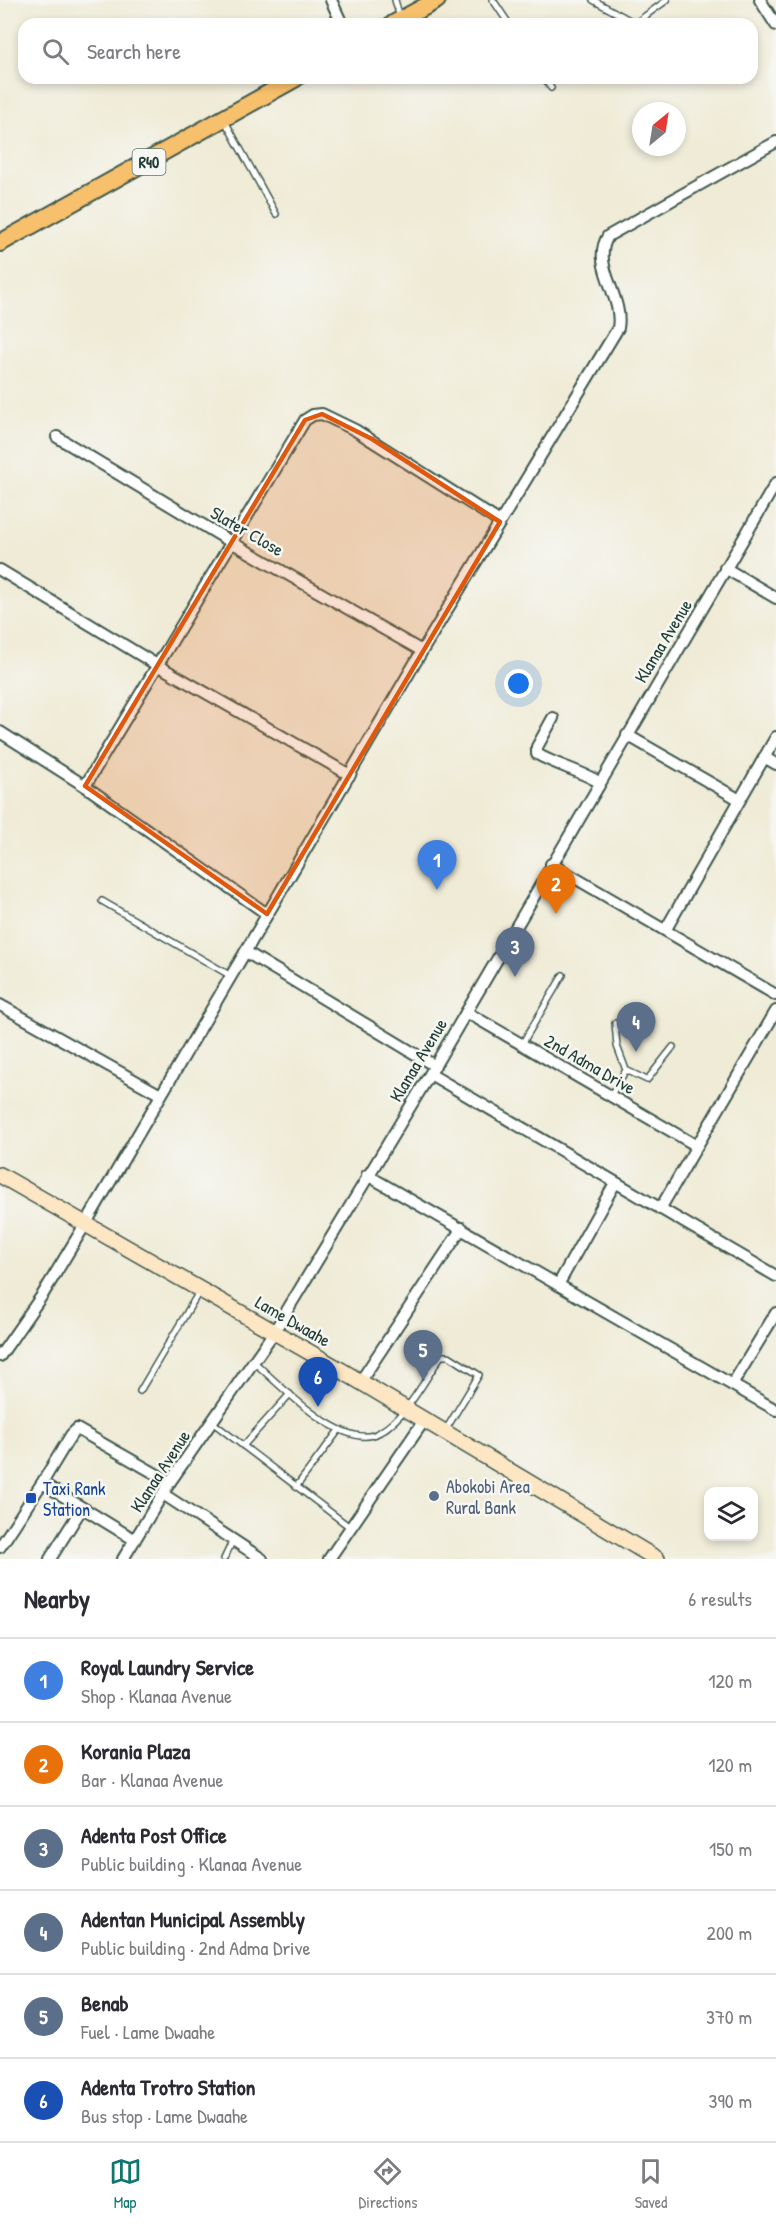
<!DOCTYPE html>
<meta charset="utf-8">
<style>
:root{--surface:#fff;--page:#f7f7f7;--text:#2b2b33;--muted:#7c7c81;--line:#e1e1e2;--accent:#0f766e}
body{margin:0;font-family:"Patrick Hand",sans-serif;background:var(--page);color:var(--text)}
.controls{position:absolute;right:18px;bottom:18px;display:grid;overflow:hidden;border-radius:12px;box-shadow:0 3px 9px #0003}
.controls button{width:54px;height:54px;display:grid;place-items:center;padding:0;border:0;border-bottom:2px solid var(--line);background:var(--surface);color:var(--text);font:30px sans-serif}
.compass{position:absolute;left:632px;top:102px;width:54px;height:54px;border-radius:50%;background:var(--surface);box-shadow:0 3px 9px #0003;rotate:30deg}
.you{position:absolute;left:519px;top:684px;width:21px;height:21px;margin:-15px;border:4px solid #fff;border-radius:50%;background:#1a73e8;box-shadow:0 0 0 9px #1a73e833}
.badge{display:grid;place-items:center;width:39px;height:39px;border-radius:50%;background:var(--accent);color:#fff;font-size:20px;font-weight:700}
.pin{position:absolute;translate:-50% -50px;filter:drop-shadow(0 2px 3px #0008)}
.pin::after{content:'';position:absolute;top:32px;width:21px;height:18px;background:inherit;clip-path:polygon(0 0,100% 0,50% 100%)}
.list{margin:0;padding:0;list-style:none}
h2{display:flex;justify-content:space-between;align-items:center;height:78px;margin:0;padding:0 24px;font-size:26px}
h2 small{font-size:20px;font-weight:400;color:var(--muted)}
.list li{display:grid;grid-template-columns:39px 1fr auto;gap:18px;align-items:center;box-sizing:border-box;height:84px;padding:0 24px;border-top:2px solid var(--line)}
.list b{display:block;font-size:22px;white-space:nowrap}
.list p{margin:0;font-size:20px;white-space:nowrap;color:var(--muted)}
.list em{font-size:20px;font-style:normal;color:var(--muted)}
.icon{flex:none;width:33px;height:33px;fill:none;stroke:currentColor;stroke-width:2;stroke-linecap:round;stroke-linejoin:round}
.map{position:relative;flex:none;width:776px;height:1559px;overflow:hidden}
.search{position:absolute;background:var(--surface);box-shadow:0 3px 9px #0003;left:18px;right:18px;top:18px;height:66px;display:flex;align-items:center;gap:15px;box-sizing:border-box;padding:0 21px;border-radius:18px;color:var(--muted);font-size:22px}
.sheet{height:582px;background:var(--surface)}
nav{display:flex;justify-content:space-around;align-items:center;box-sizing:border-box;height:84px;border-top:2px solid var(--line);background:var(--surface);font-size:16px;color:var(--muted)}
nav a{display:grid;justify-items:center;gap:3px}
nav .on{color:var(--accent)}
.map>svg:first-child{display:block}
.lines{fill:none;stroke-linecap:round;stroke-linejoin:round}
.lane-casing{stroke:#3e574c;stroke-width:8}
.street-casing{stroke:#3e574c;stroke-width:14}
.secondary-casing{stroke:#3e574c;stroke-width:18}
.primary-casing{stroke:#3e574c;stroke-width:20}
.lane{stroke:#fff;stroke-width:5}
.street{stroke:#fff;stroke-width:10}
.secondary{stroke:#fce6c4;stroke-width:15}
.primary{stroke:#f7c06c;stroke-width:16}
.marked{fill:#de580e;fill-opacity:0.2;stroke:#de580e;stroke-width:4.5;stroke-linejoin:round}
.service-dot{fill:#5c6f8a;stroke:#f6f6f2;stroke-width:2}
.transit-dot{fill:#1a4fb4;stroke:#f6f6f2;stroke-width:2}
.labels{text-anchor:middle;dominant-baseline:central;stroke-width:5;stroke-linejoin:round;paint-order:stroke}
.shield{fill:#f6f6f2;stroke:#60746d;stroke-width:1.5}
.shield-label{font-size:16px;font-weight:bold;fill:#1f3d34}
.street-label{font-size:18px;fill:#1f3d34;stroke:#f6f6f2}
.service-label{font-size:18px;fill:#4e5e75;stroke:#f6f6f2;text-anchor:start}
.transit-label{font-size:18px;fill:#164399;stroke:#f6f6f2;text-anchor:start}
</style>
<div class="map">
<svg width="776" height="1559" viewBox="0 0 776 1559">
<rect width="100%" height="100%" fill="#f6f6f2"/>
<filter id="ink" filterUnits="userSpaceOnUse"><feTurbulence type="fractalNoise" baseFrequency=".0167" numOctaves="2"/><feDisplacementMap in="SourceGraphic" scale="12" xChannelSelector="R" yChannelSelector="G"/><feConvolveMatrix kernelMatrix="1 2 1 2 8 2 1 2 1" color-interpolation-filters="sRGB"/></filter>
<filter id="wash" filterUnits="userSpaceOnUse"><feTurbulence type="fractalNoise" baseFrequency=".008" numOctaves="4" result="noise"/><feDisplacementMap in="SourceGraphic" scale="24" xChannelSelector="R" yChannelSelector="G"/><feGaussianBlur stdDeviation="1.35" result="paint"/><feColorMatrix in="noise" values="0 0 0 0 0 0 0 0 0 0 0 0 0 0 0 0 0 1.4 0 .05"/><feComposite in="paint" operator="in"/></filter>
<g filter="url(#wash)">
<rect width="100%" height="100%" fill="#efebd6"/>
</g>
<g filter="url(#ink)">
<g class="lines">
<g class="lane-casing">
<path id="lane" d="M 395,0 L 400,18
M 493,0 L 509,24
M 593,0 L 635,23
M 634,24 L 667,0
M 544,78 L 551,88
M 225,121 L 276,214
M 102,901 L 231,976
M 522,1044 L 563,975
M 626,1070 L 647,1080 L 673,1047
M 611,1095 L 626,1070 L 617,1046 L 615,1023
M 254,1362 C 279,1384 345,1454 380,1432 C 407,1416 424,1381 441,1356 L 449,1356 L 479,1375 L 445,1431
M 140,1391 L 199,1292
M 212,1422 L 351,1528
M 243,1446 L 290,1394
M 296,1487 L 339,1430
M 224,1559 L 233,1540"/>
</g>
<g class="street-casing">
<path id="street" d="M 331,0 L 342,24
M 760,0 L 776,25
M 57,437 L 231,542 L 422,651
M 725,568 L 776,598
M 0,570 L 157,665 L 350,775
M 553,718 L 537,747 L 537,754 C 558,766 579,770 599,782
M 0,732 L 85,786 L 267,914
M 627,735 L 740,800
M 764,757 L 776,764
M 85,786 L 305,420 L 313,415 L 322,414 L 355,430 L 500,522
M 551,864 L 776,995
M 666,929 L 776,737
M 246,952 L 435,1066
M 0,1005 L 159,1094
M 466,1012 L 697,1146
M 430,1074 L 776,1276
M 367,1175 L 776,1410
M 660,1209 L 776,1011
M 558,1285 L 615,1183
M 0,1356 L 43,1294 L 86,1223 L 422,651 L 618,328 C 624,296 590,265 608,236 L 776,142
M 360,1382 L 462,1228
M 732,1385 L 776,1313
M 42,1483 L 71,1435 L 77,1429 L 170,1482
M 163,1494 L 262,1559
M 0,1547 L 42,1483 L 135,1540
M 50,1559 L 82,1508
M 123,1559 L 170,1482 L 274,1332 L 430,1074 L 776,483
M 329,1559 L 423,1422"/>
</g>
<g class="secondary-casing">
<path id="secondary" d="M 0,1175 L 344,1372 L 657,1559"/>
</g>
<g class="primary-casing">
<path id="primary" d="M 393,24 L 437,0
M 0,243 L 296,78"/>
</g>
<use href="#lane" class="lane"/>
<use href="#street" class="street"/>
<use href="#secondary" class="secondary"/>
<use href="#primary" class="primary"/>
</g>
</g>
<path class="marked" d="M 322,414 L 372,439 L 500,522 L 267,914 L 85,786 L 305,420 Z"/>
<circle class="service-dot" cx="434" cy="1496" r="6"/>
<rect class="transit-dot" x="25" y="1492" width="12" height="12" rx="3"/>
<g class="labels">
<rect class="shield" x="132.5" y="149" width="33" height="26" rx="4.5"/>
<g class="shield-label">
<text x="149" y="162">R40</text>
</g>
<g class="street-label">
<text transform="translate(247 531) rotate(30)">Slater Close</text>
<text transform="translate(663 641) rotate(-59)">Klanaa Avenue</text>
<text transform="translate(418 1060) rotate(-59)">Klanaa Avenue</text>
<text transform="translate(590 1064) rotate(30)">2nd Adma Drive</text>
<text transform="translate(293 1321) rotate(30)">Lame Dwaahe</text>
<text transform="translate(160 1471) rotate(-57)">Klanaa Avenue</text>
</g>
<g class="service-label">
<text x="446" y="1486">Abokobi Area<tspan x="446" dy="21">Rural Bank</tspan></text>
</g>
<g class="transit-label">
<text x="43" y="1488">Taxi Rank<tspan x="43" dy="21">Station</tspan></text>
</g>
</g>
</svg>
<div class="controls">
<button><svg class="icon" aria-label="layers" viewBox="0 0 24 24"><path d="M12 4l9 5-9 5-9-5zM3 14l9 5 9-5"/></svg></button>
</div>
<svg class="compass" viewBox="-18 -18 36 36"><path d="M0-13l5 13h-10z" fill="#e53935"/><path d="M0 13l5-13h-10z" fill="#7c7c81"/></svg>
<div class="you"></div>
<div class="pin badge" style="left:437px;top:890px;background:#3f7fe0">1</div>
<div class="pin badge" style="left:556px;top:914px;background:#e8710a">2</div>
<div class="pin badge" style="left:515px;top:977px;background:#5c6f8a">3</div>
<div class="pin badge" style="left:636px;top:1052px;background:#5c6f8a">4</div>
<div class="pin badge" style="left:423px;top:1380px;background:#5c6f8a">5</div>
<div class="pin badge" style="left:318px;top:1407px;background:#1a4fb4">6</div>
<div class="search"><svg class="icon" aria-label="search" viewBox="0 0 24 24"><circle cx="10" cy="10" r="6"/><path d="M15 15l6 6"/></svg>Search here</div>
</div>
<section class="sheet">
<h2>Nearby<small>6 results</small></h2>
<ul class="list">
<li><span class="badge" style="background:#3f7fe0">1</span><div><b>Royal Laundry Service</b><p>Shop · Klanaa Avenue</p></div><em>120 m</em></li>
<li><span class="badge" style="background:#e8710a">2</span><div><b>Korania Plaza</b><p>Bar · Klanaa Avenue</p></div><em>120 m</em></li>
<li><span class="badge" style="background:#5c6f8a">3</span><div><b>Adenta Post Office</b><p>Public building · Klanaa Avenue</p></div><em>150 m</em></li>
<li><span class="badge" style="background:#5c6f8a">4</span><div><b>Adentan Municipal Assembly</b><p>Public building · 2nd Adma Drive</p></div><em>200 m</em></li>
<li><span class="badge" style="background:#5c6f8a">5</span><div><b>Benab</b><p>Fuel · Lame Dwaahe</p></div><em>370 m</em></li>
<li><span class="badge" style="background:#1a4fb4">6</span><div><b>Adenta Trotro Station</b><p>Bus stop · Lame Dwaahe</p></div><em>390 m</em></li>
</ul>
</section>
<nav>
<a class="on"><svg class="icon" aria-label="map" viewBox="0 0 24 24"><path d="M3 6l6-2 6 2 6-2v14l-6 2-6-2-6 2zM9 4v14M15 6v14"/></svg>Map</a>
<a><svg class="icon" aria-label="directions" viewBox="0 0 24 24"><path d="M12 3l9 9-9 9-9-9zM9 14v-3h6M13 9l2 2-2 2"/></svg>Directions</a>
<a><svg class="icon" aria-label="saved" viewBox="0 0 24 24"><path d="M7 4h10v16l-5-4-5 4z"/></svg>Saved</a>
</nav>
